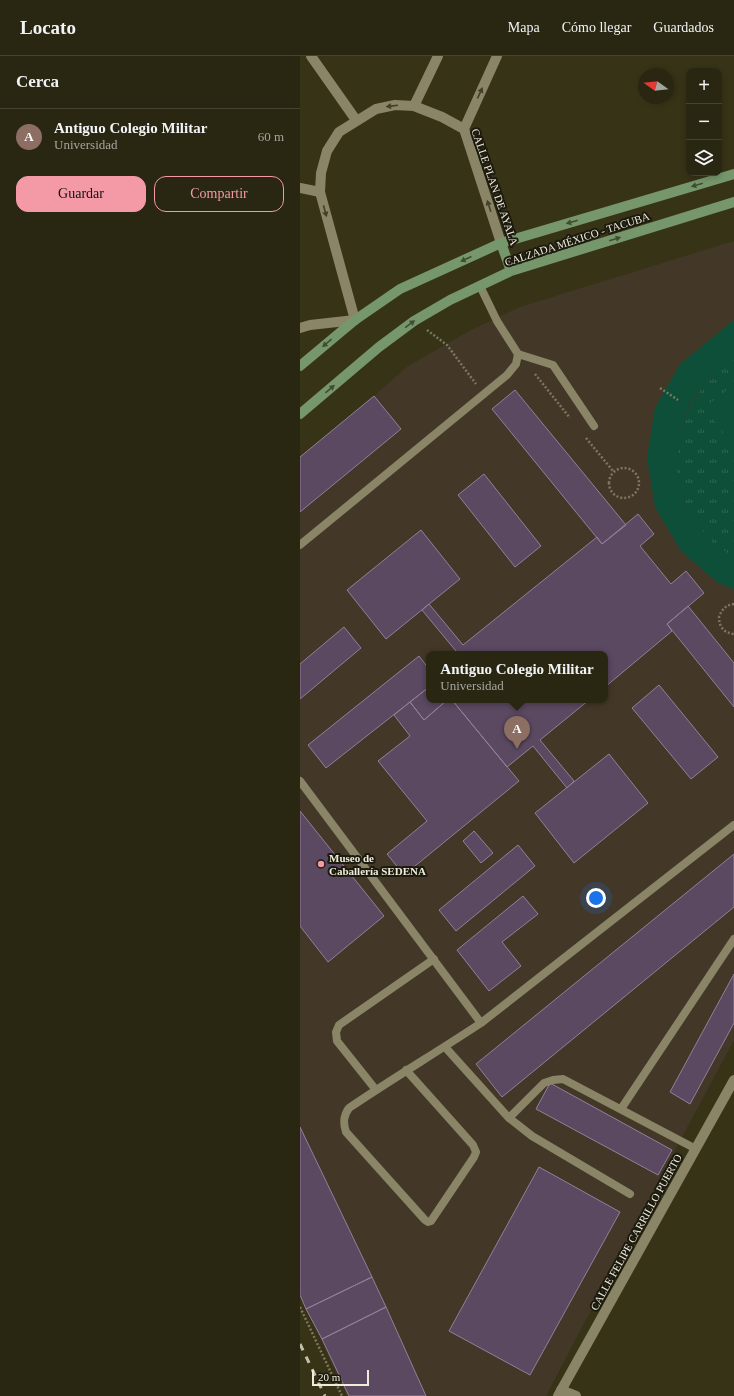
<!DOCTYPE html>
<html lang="es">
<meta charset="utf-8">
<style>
:root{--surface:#292611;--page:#312e1a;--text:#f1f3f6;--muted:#a5a59f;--line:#454331;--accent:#f49aa7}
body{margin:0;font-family:"Times New Roman",serif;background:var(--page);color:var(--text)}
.controls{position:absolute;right:12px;top:12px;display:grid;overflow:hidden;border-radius:8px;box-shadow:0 2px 6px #0003}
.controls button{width:36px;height:36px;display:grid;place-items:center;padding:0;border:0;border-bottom:1px solid var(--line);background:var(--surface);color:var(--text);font:20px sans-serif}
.compass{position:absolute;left:338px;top:12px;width:36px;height:36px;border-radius:50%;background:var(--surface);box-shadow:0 2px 6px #0003;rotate:285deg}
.scale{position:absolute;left:12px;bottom:10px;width:57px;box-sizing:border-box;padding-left:4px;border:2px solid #eeecdb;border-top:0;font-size:11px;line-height:14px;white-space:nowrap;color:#eeecdb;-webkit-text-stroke:3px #1c1a0e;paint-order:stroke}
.you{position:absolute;left:296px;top:842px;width:14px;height:14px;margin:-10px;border:3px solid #fff;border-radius:50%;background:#1a73e8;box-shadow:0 0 0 6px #1a73e833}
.badge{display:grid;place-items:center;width:26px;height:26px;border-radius:50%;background:var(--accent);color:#fff;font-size:13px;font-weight:700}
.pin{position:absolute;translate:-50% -33px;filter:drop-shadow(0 1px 2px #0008)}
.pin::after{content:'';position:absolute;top:21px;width:14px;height:12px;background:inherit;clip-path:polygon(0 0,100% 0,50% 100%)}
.popup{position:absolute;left:126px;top:595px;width:182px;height:52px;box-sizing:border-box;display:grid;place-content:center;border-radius:8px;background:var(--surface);filter:drop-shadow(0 1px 3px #0005);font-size:13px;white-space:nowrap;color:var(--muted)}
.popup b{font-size:15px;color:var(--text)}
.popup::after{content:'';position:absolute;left:50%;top:100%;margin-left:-8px;border:8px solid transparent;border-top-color:var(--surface)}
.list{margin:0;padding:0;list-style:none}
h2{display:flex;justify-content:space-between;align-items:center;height:52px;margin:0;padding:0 16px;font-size:17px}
h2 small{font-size:13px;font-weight:400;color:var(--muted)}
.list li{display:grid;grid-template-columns:26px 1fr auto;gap:12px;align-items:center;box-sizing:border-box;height:56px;padding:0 16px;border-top:1px solid var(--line)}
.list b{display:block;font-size:15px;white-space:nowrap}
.list p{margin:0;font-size:13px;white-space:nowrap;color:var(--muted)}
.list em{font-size:13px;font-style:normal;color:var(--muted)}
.actions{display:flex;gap:8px;padding:12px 16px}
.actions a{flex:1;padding:9px 0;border:1px solid var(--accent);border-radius:12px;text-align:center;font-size:14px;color:var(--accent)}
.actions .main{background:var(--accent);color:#111}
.icon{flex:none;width:22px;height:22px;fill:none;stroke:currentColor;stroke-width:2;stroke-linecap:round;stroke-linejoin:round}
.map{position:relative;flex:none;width:434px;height:1340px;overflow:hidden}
header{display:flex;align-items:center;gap:24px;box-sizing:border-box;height:56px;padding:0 20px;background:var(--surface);border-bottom:1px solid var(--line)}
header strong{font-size:19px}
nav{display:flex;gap:22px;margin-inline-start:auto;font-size:14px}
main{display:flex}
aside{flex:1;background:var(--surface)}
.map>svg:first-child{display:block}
.education{fill:#433828;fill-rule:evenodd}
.grass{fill:url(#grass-tufts)}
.park{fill:#0d4f38}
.building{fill:#5b4961;stroke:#937f99}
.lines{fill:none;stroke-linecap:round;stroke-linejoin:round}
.path{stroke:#7b7860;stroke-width:2.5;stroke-dasharray:2 2;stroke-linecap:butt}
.service{stroke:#8a8566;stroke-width:8}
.minor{stroke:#8a8566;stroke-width:10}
.tertiary{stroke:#8a8566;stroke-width:10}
.secondary{stroke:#76976c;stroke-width:10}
.rail{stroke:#c3c0ad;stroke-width:3;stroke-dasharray:7 7;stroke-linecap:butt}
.oneway{fill:#423f2d}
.oneway2{fill:#404c34}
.poi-dot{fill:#f49aa7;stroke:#1c1a0e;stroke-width:1.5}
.labels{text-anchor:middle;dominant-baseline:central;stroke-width:4;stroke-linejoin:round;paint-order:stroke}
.street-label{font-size:11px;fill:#eeecdb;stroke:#1c1a0e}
.poi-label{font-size:11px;font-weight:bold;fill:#eeecdb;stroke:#1c1a0e;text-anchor:start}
</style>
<header>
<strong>Locato</strong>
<nav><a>Mapa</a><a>Cómo llegar</a><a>Guardados</a></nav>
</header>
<main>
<aside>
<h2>Cerca<small></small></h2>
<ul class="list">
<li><span class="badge" style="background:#8d6e63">A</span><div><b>Antiguo Colegio Militar</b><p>Universidad</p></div><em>60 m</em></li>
</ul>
<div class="actions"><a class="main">Guardar</a><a>Compartir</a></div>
</aside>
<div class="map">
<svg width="434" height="1340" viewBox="0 0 434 1340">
<defs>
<pattern id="grass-tufts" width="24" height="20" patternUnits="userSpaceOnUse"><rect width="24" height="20" fill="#0d4f38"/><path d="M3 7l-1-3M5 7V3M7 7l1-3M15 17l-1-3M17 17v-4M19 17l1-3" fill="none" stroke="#316854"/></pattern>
</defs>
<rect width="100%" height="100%" fill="#373317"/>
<path class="education" d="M 434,185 L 434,984 L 367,1109 L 246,1340 L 47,1340 L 0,1239 L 0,401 L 74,340 L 108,310 L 173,273 L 220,251 ZM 129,598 L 305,598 L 305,644 L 129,644 Z"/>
<path class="grass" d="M 434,301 L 434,501 L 413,488 L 389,457 L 377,419 L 378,380 L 393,343 L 419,313 Z"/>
<path class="park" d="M 434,264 L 434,301 L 419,313 L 392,343 L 378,380 L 377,419 L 389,457 L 413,488 L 434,501 L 434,533 L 418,527 L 381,495 L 355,451 L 347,402 L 355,352 L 380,308 Z
M 434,329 L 434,390 L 404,352 Z"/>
<path class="building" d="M 215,334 L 326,469 L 302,488 L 192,353 Z
M 74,340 L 101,373 L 0,456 L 0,401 Z
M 184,418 L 241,490 L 215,511 L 158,439 Z
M 338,458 L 354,478 L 340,490 L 371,528 L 386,515 L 404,537 L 367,568 L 372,575 L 305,631 L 305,598 L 152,598 L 156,595 L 122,554 L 129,548 L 163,589 L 297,481 L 302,488 Z
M 121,474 L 160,523 L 86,583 L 47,534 Z
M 388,550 L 434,607 L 434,651 L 367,568 Z
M 44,571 L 61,592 L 0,643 L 0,608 Z
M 119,600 L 129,613 L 129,631 L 26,712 L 8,689 Z
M 359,629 L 418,701 L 391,723 L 332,652 Z
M 129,631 L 129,644 L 147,644 L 124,664 L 110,646 Z
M 147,644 L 152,644 L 219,725 L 104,819 L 87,798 L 127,765 L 78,705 L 110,680 L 94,659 L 110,646 L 124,664 Z
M 152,644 L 289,644 L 240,684 L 274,725 L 267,732 L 233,690 L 207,711 Z
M 309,698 L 348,747 L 274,807 L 235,757 Z
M 0,755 L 84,860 L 28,906 L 0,870 Z
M 174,775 L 193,797 L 181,807 L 163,785 Z
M 218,789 L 235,810 L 156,875 L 139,854 Z
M 434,798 L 434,851 L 202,1041 L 176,1008 Z
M 223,840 L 238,858 L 202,886 L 221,910 L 189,935 L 157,894 Z
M 434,918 L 434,967 L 390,1048 L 370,1036 Z
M 250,1027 L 372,1094 L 358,1119 L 236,1053 Z
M 0,1071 L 72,1221 L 6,1253 L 0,1239 Z
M 239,1111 L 320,1156 L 230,1319 L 149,1275 Z
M 72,1221 L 86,1251 L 22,1283 L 6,1253 Z
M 86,1251 L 126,1340 L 49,1340 L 22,1283 Z"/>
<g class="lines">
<path class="path" d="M 127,274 L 147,289 L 176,328
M 235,318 L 270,362
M 360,332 L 378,344
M 286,382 L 313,415
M309 427a15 15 0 1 1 30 0a15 15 0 1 1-30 0Z
M 434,548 C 426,549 422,553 419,561 C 419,571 424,577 434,578
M 0,1251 L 42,1340"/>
<path class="service" d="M 218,298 L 253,309 L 294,370
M 0,489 L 207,319 L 216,308 L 218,298 L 197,265 L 180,230
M 0,725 L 181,967
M 145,991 L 209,1062 L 232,1080 L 330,1138
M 106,1014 L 173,1089 L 176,1096 L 174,1101 L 131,1165 L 128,1166 L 125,1164 L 46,1076 C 43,1067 43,1060 49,1052 C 92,1023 137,996 181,967 L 434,769
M 76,1034 L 37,985 L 36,976 L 39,969 L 134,903
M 321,1053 L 434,883
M 209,1062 L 244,1027 L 253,1024 L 263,1023 L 396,1093"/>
<path class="minor" d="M 11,0 L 56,64
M 0,132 L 20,136
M 0,272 L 10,269 L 55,264
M 261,1334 L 276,1340"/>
<path class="tertiary" d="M 114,50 L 138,0
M 164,73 L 197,0
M 55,264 L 20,136 L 21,117 L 27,95 L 39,76 L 76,53 L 95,49 L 114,50 L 142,61 L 164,73 L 201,187
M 258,1340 L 434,1024"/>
<path class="secondary" d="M 201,187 L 211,215
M 0,310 L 55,264 L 100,233 L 201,187 L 434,118
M 0,358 L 79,291 L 114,265 L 150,244 L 211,215 L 434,146"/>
<path class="rail" d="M 0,1288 L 25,1340"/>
</g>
<defs><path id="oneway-solid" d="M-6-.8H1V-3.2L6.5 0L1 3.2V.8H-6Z"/></defs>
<g class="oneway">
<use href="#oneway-solid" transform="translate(180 37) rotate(-65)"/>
<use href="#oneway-solid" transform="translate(92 50) rotate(173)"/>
<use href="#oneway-solid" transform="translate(189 150) rotate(-108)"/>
<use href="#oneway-solid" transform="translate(25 155) rotate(75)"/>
</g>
<g class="oneway2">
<use href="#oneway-solid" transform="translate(397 129) rotate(164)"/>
<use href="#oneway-solid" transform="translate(272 166) rotate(164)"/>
<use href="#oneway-solid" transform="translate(315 183) rotate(-17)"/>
<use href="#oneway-solid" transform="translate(166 203) rotate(155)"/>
<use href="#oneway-solid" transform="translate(110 268) rotate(-36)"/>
<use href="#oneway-solid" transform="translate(27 287) rotate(140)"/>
<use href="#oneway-solid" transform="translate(30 333) rotate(-40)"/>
</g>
<circle class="poi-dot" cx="21" cy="808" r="4"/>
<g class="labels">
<g class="street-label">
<text transform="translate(195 131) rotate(71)">CALLE PLAN DE AYALA</text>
<text transform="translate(277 183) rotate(-18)">CALZADA MÉXICO - TACUBA</text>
<text transform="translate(336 1176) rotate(-61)">CALLE FELIPE CARRILLO PUERTO</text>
</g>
<g class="poi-label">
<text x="29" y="802">Museo de<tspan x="29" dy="13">Caballería SEDENA</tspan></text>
</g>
</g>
</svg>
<div class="controls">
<button>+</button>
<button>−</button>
<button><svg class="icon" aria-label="layers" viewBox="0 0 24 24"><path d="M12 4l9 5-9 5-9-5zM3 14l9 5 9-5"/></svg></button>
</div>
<svg class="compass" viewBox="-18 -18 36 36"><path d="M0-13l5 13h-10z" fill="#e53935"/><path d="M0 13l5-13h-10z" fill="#a5a59f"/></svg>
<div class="scale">20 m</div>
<div class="you"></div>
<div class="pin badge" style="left:217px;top:693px;background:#8d6e63">A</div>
<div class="popup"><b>Antiguo Colegio Militar</b>Universidad</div>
</div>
</main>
